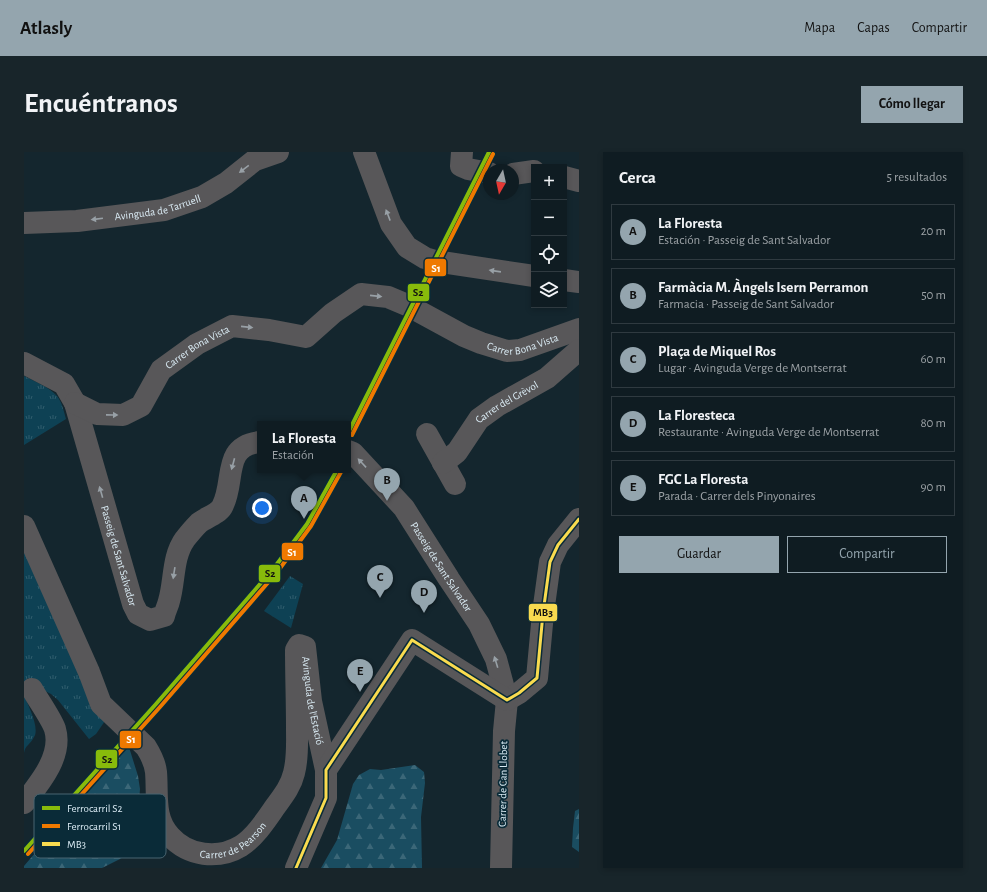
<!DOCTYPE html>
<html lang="es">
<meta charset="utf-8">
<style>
:root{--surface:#0f1c22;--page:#18252a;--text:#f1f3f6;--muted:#9ba1a5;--line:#2f3a40;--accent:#94a5ae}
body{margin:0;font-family:"Alegreya Sans",sans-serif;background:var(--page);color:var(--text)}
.controls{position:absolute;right:12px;top:12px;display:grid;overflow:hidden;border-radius:0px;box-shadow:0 2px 6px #0003}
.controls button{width:36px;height:36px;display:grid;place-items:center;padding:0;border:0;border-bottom:1px solid var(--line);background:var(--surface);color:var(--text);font:20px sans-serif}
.compass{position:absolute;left:459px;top:12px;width:36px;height:36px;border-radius:50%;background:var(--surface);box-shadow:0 2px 6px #0003;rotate:189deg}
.you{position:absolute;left:238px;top:356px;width:14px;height:14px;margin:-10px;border:3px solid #fff;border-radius:50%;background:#1a73e8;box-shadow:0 0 0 6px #1a73e833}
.badge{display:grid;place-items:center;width:26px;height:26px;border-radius:50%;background:var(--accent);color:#111;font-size:13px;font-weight:700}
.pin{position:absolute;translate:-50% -33px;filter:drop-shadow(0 1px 2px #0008)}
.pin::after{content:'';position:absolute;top:21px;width:14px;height:12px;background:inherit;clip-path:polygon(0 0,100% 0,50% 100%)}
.popup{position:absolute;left:233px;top:269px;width:94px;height:52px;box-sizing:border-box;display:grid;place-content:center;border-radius:0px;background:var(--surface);filter:drop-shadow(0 1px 3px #0005);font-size:13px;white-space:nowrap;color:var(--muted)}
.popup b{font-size:15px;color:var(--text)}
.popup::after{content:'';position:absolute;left:50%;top:100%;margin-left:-8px;border:8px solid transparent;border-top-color:var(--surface)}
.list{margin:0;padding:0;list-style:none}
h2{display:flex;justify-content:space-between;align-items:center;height:52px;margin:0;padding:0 16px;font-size:17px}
h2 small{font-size:13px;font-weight:400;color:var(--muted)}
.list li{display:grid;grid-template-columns:26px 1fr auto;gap:12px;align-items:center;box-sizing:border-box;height:56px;margin:0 8px 8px;padding:0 8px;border:1px solid var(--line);border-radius:0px}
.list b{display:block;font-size:15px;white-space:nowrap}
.list p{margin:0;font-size:13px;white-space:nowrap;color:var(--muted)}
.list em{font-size:13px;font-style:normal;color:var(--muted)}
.actions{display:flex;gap:8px;padding:12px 16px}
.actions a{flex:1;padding:9px 0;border:1px solid var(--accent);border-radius:0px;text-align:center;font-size:14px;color:var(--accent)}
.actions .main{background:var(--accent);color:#111}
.icon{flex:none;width:22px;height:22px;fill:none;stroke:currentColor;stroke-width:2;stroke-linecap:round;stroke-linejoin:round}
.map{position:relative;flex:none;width:555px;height:716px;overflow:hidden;border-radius:0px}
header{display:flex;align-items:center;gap:24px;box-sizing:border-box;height:56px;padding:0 20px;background:var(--accent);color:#111}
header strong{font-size:19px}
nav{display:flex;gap:22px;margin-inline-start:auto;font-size:14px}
.intro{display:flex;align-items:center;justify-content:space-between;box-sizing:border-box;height:96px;padding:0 24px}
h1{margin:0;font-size:28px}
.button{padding:10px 18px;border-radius:0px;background:var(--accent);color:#111;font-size:14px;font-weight:700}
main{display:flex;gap:24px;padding:0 24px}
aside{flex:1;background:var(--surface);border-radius:0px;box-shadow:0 2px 6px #0003}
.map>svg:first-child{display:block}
.forest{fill:url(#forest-firs)}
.park{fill:url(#park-tufts)}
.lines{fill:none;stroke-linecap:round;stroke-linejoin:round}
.minor{stroke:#585759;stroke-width:22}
.bus-1-casing{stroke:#0a2b38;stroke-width:6}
.bus-1{stroke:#f9db4f;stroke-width:3}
.rail-1-casing{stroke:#0a2b38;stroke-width:7}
.rail-2-casing{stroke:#0a2b38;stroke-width:7}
.rail-1{stroke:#88bb0b;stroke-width:4}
.rail-2{stroke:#ef7900;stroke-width:4}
.oneway{fill:#98a0a6}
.labels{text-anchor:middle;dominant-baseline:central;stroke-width:3.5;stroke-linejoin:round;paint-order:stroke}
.street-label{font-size:11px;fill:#d9eaf3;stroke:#0a2b38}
.key{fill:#0a2b38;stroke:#486470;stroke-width:1}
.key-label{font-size:11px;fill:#d9eaf3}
.line-badge{stroke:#0a2b38;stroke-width:1.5}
.badge-label{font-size:11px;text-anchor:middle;font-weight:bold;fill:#fff}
.pale-badge-label{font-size:11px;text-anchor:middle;font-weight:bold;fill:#111}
</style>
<header>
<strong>Atlasly</strong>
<nav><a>Mapa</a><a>Capas</a><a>Compartir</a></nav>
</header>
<div class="intro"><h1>Encuéntranos</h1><a class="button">Cómo llegar</a></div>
<main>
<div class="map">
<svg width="555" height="716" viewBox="0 0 555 716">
<defs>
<pattern id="forest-firs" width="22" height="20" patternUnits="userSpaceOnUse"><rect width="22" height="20" fill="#1a4d61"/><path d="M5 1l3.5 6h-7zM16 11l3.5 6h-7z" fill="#3b6778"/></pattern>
<pattern id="park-tufts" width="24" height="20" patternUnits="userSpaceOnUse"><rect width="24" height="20" fill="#0e4154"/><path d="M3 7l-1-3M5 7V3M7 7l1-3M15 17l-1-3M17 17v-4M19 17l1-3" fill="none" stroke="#305d6d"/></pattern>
</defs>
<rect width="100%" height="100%" fill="#14262e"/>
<path class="forest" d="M 104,592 L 114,624 L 116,637 L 115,649 L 118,671 L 117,682 L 113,692 L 106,701 L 96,707 L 78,716 L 0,716 L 0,714 Z
M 391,613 L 400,620 L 401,631 L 397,665 L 398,716 L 297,716 L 313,688 L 329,632 L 335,623 L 346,617 L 357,618 Z
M 555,657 L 555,700 L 548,695 L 549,676 L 551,659 Z"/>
<path class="park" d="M 0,224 C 10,229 25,235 33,244 C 38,250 40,260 42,267 L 0,293 Z
M 0,399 L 83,566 L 72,582 L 65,587 L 34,548 L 27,542 L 17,537 L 4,526 L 0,534 Z
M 266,424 L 279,432 L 267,476 L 240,459 Z
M 0,543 C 4,553 16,576 10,585 C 7,592 1,593 0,601 Z"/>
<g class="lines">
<g class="minor">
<path d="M 340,0 L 367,72 L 383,95 L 401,106 L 411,109 L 510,124"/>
<path d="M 438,0 L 437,14 L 444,17 L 465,21"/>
<path d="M 489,22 L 510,19"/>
<path d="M 540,25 L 555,29"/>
<path id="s1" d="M 0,71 L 53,69 L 140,58 L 178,45 L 202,31 L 231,8 L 254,0"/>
<path d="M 540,128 L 555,130"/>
<path id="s2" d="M 0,211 L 40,232 L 51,251 L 109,452 L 114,462 L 126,468 L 140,464 C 141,459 144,454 145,449 C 151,429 148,405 161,387 C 165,382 170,376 175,371 C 181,366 194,362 198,355 C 212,330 197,294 236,290"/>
<path id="s3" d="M 51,251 L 73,262 L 99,263 L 117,254 L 137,218 L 173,192 L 208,174 L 245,178 L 282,185 L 309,161 L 337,142 L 364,145 L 383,153 L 440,184 L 457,191 L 483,199 L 496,198 L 555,177"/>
<path d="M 403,282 L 431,332"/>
<path id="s4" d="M 324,299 L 329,301 L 380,356 L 425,427 L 455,472 L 472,507 L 483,548 L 480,579 L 477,716"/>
<path id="s5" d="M 419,311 L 433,300 L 455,267 L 473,254 L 523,226 L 555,198"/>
<path id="s6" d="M 0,374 L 65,520 L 77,552 L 122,595 C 127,603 131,611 132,620 C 134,643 129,666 146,684 C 164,704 194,708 217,694 C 231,685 242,668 251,655 C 259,644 267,634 270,621 C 274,606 273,592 273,576 C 273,550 272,524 272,498 L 275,493 L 281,495 L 287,549 L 302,618 L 302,646 L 272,716"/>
<path d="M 483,548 L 495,541 L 513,526 L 519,461 L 526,410 L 534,393 L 555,367"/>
<path d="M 302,618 L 388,488 L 483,548"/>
<path d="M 0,651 C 15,632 39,604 31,577 C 27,566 14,548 8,537"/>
</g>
<g class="bus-1-casing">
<path id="bus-1" d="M 388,488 L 483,548
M 483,548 L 495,541 L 513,526 L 519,461 L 526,410 L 534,393 L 555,367
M 302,618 L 388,488
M 272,716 L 302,646 L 302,618"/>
</g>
<use href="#bus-1" class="bus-1"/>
<g class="rail-1-casing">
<path id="rail-1" d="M 324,281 L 465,0
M 0,699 L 132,552 L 250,416 L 283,372 L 313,318"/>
</g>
<g class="rail-2-casing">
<path id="rail-2" d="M 328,283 L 469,2
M 4,702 L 136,555 L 254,419 L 287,374 L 317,320"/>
</g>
<use href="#rail-1" class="rail-1"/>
<use href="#rail-2" class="rail-2"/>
</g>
<defs><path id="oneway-solid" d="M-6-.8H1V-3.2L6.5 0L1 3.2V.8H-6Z"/></defs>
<g class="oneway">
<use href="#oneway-solid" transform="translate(220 17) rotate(143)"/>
<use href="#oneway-solid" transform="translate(364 63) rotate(-111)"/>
<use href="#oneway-solid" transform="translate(73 67) rotate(173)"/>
<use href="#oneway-solid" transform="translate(471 119) rotate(-172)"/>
<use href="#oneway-solid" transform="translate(352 144) rotate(6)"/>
<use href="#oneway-solid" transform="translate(223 175) rotate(6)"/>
<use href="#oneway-solid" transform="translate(88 263) rotate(1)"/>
<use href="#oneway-solid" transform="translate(338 311) rotate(-133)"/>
<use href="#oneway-solid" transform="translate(209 312) rotate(105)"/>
<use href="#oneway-solid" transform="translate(77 340) rotate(-106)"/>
<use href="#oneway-solid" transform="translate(150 421) rotate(99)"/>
<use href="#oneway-solid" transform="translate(472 510) rotate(-107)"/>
</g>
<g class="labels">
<g class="street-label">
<text stroke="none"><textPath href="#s1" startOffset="135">Avinguda de Tarruell</textPath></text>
<text stroke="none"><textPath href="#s3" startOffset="515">Carrer Bona Vista</textPath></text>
<text stroke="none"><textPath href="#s3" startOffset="155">Carrer Bona Vista</textPath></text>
<text stroke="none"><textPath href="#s5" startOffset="90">Carrer del Grèvol</textPath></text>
<text stroke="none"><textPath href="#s2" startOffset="226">Passeig de Sant Salvador</textPath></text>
<text stroke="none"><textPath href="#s4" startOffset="150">Passeig de Sant Salvador</textPath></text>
<text stroke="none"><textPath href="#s6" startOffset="709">Avinguda de l'Estació</textPath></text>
<text transform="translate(479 632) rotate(-89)">Carrer de Can Llobet</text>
<text stroke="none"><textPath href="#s6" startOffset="423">Carrer de Pearson</textPath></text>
</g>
</g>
<rect x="10" y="642" width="132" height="64" rx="6" class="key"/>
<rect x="18" y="654" width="18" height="4" fill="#88bb0b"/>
<rect x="18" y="672" width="18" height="4" fill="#ef7900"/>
<rect x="18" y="690" width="18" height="4" fill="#f9db4f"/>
<g class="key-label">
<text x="43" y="660">Ferrocarril S2</text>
<text x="43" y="678">Ferrocarril S1</text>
<text x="43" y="696">MB3</text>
</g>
<g class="line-badge">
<rect x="400" y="106" width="23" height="19" rx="4" fill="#ef7900"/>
<rect x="383" y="131" width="23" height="19" rx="4" fill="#88bb0b"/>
<rect x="257" y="390" width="23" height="19" rx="4" fill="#ef7900"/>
<rect x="234" y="412" width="23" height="19" rx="4" fill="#88bb0b"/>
<rect x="504" y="451" width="30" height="19" rx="4" fill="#f9db4f"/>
<rect x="95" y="578" width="23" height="19" rx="4" fill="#ef7900"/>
<rect x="71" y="597" width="23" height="20" rx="4" fill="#88bb0b"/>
</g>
<g class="badge-label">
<text x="412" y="120">S1</text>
<text x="268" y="404">S1</text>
<text x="107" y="591">S1</text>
</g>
<g class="pale-badge-label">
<text x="394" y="144">S2</text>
<text x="246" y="425">S2</text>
<text x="519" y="464">MB3</text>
<text x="83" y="611">S2</text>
</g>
</svg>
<div class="controls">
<button>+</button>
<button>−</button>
<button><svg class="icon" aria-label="locate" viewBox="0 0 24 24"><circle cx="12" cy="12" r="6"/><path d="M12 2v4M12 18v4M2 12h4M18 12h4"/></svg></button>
<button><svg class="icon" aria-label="layers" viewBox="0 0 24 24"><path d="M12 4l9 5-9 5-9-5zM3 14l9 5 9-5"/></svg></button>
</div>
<svg class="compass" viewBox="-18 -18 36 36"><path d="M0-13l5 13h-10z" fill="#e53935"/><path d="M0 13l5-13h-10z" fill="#9ba1a5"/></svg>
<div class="you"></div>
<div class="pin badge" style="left:280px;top:367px">A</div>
<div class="popup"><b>La Floresta</b>Estación</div>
<div class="pin badge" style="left:363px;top:349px">B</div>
<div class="pin badge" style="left:356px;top:446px">C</div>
<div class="pin badge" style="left:400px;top:461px">D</div>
<div class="pin badge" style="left:336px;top:540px">E</div>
</div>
<aside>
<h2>Cerca<small>5 resultados</small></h2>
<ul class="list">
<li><span class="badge">A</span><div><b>La Floresta</b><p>Estación · Passeig de Sant Salvador</p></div><em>20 m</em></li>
<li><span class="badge">B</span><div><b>Farmàcia M. Àngels Isern Perramon</b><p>Farmacia · Passeig de Sant Salvador</p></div><em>50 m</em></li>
<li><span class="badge">C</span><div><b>Plaça de Miquel Ros</b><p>Lugar · Avinguda Verge de Montserrat</p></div><em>60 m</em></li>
<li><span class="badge">D</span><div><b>La Floresteca</b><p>Restaurante · Avinguda Verge de Montserrat</p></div><em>80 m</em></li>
<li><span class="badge">E</span><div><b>FGC La Floresta</b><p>Parada · Carrer dels Pinyonaires</p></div><em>90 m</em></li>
</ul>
<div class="actions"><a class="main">Guardar</a><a>Compartir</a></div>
</aside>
</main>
